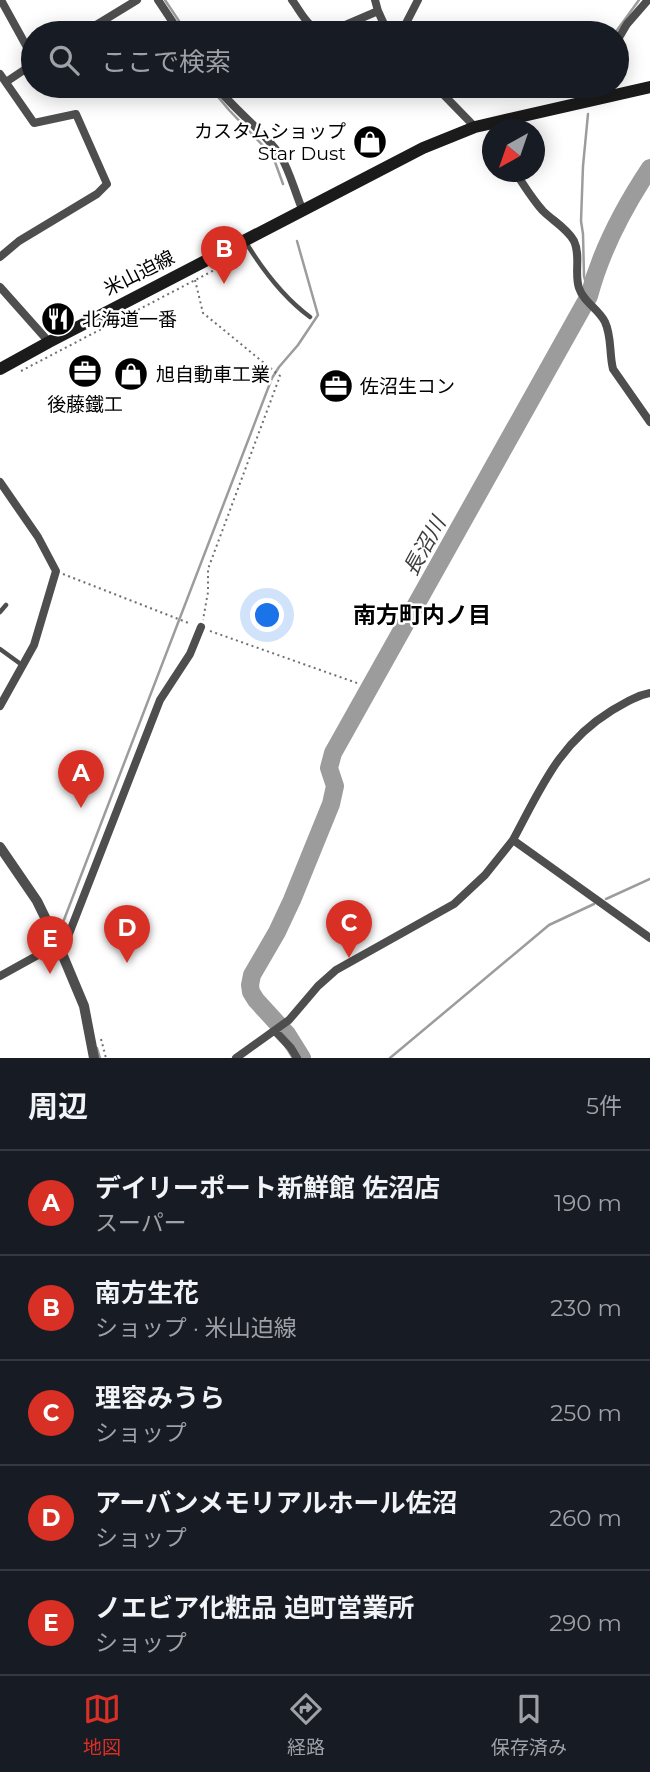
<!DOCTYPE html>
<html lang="ja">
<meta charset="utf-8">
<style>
:root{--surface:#171b24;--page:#242831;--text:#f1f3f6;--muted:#9ea1a6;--line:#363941;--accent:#d93025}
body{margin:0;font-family:Montserrat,"Noto Sans JP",sans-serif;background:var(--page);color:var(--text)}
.compass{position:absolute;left:482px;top:119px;width:63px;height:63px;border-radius:50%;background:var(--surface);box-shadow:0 4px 18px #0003;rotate:220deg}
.you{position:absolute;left:268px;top:616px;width:24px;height:24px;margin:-18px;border:5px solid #fff;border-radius:50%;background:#1a73e8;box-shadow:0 0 0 10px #1a73e833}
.badge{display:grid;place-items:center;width:46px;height:46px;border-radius:50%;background:var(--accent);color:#fff;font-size:23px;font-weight:700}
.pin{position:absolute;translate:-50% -58px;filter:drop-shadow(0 2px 4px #0008)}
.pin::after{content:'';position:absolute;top:37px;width:24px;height:21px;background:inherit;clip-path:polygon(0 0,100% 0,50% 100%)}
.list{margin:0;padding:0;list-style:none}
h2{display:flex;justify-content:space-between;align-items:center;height:91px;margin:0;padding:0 28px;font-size:30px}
h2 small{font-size:23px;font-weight:400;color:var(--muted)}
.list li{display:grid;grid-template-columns:46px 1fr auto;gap:21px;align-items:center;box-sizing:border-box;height:105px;padding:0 28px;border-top:2px solid var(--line)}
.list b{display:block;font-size:26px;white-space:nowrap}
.list p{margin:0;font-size:23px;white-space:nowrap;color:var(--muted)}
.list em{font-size:23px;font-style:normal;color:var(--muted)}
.icon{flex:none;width:38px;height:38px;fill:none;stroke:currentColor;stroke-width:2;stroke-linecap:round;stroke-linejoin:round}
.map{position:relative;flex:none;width:650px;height:1058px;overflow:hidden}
.search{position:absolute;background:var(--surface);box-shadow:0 4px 18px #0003;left:21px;right:21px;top:21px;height:77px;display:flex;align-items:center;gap:18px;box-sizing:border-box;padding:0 24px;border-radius:38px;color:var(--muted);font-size:26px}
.sheet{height:616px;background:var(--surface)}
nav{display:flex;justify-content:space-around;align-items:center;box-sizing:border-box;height:98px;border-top:2px solid var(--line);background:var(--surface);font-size:19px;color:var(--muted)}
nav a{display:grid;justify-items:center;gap:4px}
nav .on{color:var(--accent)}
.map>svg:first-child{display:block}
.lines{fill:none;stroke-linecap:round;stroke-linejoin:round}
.stream{stroke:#9c9c9c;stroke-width:2.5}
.river{stroke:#9c9c9c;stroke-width:18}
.path{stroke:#707070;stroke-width:2;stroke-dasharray:2 3.5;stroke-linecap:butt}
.service{stroke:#4e4e4e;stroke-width:4.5}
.minor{stroke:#4e4e4e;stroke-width:8}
.tertiary{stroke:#4e4e4e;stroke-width:10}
.secondary{stroke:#1b1b1b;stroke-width:12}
.labels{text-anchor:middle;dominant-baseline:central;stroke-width:5;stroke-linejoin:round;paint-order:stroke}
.poi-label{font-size:19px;fill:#000;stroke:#fff;text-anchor:start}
.street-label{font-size:19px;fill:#000;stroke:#fff}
.water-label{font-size:21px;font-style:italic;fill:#3d3d3d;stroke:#fff}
.quarter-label{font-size:23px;font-weight:bold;fill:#000;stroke:#fff}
</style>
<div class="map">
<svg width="650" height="1058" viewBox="0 0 650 1058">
<rect width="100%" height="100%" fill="#fff"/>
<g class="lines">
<path class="stream" d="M 165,0 L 187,33
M 615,33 L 639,0
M 209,86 L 229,110 L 269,152 L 275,162 L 283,184
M 591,89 L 592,86
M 588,114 L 583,166 L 581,221 L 583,234 L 584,276 L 589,296
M 606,899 L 650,879
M 66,952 L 62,925 L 272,378 L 279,367 L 298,345 L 318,315 L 297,241
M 97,1048 L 100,1058
M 390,1058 L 549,925 L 594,904"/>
<path class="river" d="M 302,1058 L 287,1034 L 256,1000 L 251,992 L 250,985 L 252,975 L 277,932 L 292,900 L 331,804 L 335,786 L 329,768 L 333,753 L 589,296 C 601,251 624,207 650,168"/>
<path class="path" d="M 195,280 L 203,313 L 280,376 L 208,569 L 208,592 L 203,620
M 21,371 L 245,254
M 63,574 L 191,624
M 210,631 L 357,683
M 101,1039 L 106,1058"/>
<path class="service" d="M 245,241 C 262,269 283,297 310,317
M 0,612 L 6,605
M 0,649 L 22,665"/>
<path class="minor" d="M 1,0 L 33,58
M 158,0 L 180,33
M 292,0 C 303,15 309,32 329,32 L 378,11
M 375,0 L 378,11 L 388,33
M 83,33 L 137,0
M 401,33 L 418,0
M 617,41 L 627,24 L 648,0
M 0,74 L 34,123 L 76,114 L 107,184 L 97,194 L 19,241 L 0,257
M 6,82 L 33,64
M 216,86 C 235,111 262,129 280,155 C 290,171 295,193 303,211
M 435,86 L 475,127
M 594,99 L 597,86
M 515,172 C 524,185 532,199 543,211 C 553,221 567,228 574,241 C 581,256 574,273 579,288 C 584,303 598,308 605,322 C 612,337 609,353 613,369 L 650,422
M 0,287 L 49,342
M 0,482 L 38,537 L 56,571 L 34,645 L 0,706
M 650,693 C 635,696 623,704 611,711 C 559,743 541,788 513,840 L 650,938
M 0,976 L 67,939 L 160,700 L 190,654 L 201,627
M 275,1031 L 291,1048 L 297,1058
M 236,1058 L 289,1020 L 318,986 L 336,970 L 454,904 L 485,875 L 513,840"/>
<path class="tertiary" d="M 0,847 L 37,901 L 58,944 L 84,1006 L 94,1058"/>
<path class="secondary" d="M 0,369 L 49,342 L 423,148 L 475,127 L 650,87"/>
</g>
<defs>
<g id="shop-disc" transform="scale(1.75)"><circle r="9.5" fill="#000" stroke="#fff"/><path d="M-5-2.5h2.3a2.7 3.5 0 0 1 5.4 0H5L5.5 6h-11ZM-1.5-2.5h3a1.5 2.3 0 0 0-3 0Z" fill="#fff"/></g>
<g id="restaurant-disc" transform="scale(1.75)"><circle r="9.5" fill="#000" stroke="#fff"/><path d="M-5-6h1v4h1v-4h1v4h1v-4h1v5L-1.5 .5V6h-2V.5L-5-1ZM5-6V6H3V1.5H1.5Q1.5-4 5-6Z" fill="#fff"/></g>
<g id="office-disc" transform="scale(1.75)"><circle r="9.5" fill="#000" stroke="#fff"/><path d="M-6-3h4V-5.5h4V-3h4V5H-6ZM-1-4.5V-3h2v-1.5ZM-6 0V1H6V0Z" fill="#fff"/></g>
</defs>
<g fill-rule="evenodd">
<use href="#shop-disc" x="370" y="142"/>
<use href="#restaurant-disc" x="58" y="319"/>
<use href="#office-disc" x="85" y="371"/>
<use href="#shop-disc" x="131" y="374"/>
<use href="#office-disc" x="336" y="386"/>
</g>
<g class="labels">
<g class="poi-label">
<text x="346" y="131" text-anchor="end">カスタムショップ<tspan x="346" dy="22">Star Dust</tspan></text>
<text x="82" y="319">北海道一番</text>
<text x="156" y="374">旭自動車工業</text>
<text x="360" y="386">佐沼生コン</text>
<text x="85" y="404" text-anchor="middle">後藤鐵工</text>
</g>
<g class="street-label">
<text transform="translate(139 273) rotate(-27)">米山迫線</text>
</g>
<g class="water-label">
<text transform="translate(424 546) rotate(-61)">長沼川</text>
</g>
<g class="quarter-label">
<text x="422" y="615">南方町内ノ目</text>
</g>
</g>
</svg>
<svg class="compass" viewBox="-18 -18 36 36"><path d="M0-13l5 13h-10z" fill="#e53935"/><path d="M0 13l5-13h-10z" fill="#9ea1a6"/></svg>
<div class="you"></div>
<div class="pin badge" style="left:81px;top:808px">A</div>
<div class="pin badge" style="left:224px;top:284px">B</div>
<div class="pin badge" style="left:349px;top:958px">C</div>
<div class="pin badge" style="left:127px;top:963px">D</div>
<div class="pin badge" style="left:50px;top:974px">E</div>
<div class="search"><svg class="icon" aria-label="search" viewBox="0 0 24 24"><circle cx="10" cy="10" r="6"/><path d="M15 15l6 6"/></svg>ここで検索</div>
</div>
<section class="sheet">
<h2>周辺<small>5件</small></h2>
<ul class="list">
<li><span class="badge">A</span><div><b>デイリーポート新鮮館 佐沼店</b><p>スーパー</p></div><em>190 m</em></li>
<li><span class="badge">B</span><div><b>南方生花</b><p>ショップ · 米山迫線</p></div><em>230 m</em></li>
<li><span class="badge">C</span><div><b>理容みうら</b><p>ショップ</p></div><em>250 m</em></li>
<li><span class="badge">D</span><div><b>アーバンメモリアルホール佐沼</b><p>ショップ</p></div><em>260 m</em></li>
<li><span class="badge">E</span><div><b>ノエビア化粧品 迫町営業所</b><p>ショップ</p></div><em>290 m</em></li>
</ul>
</section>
<nav>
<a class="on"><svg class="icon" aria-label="map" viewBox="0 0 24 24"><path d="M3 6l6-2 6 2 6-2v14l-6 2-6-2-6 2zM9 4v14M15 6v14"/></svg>地図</a>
<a><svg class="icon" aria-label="directions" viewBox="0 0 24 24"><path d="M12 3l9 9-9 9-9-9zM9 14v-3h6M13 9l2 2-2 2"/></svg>経路</a>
<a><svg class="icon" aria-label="saved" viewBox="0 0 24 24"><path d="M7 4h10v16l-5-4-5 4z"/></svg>保存済み</a>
</nav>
